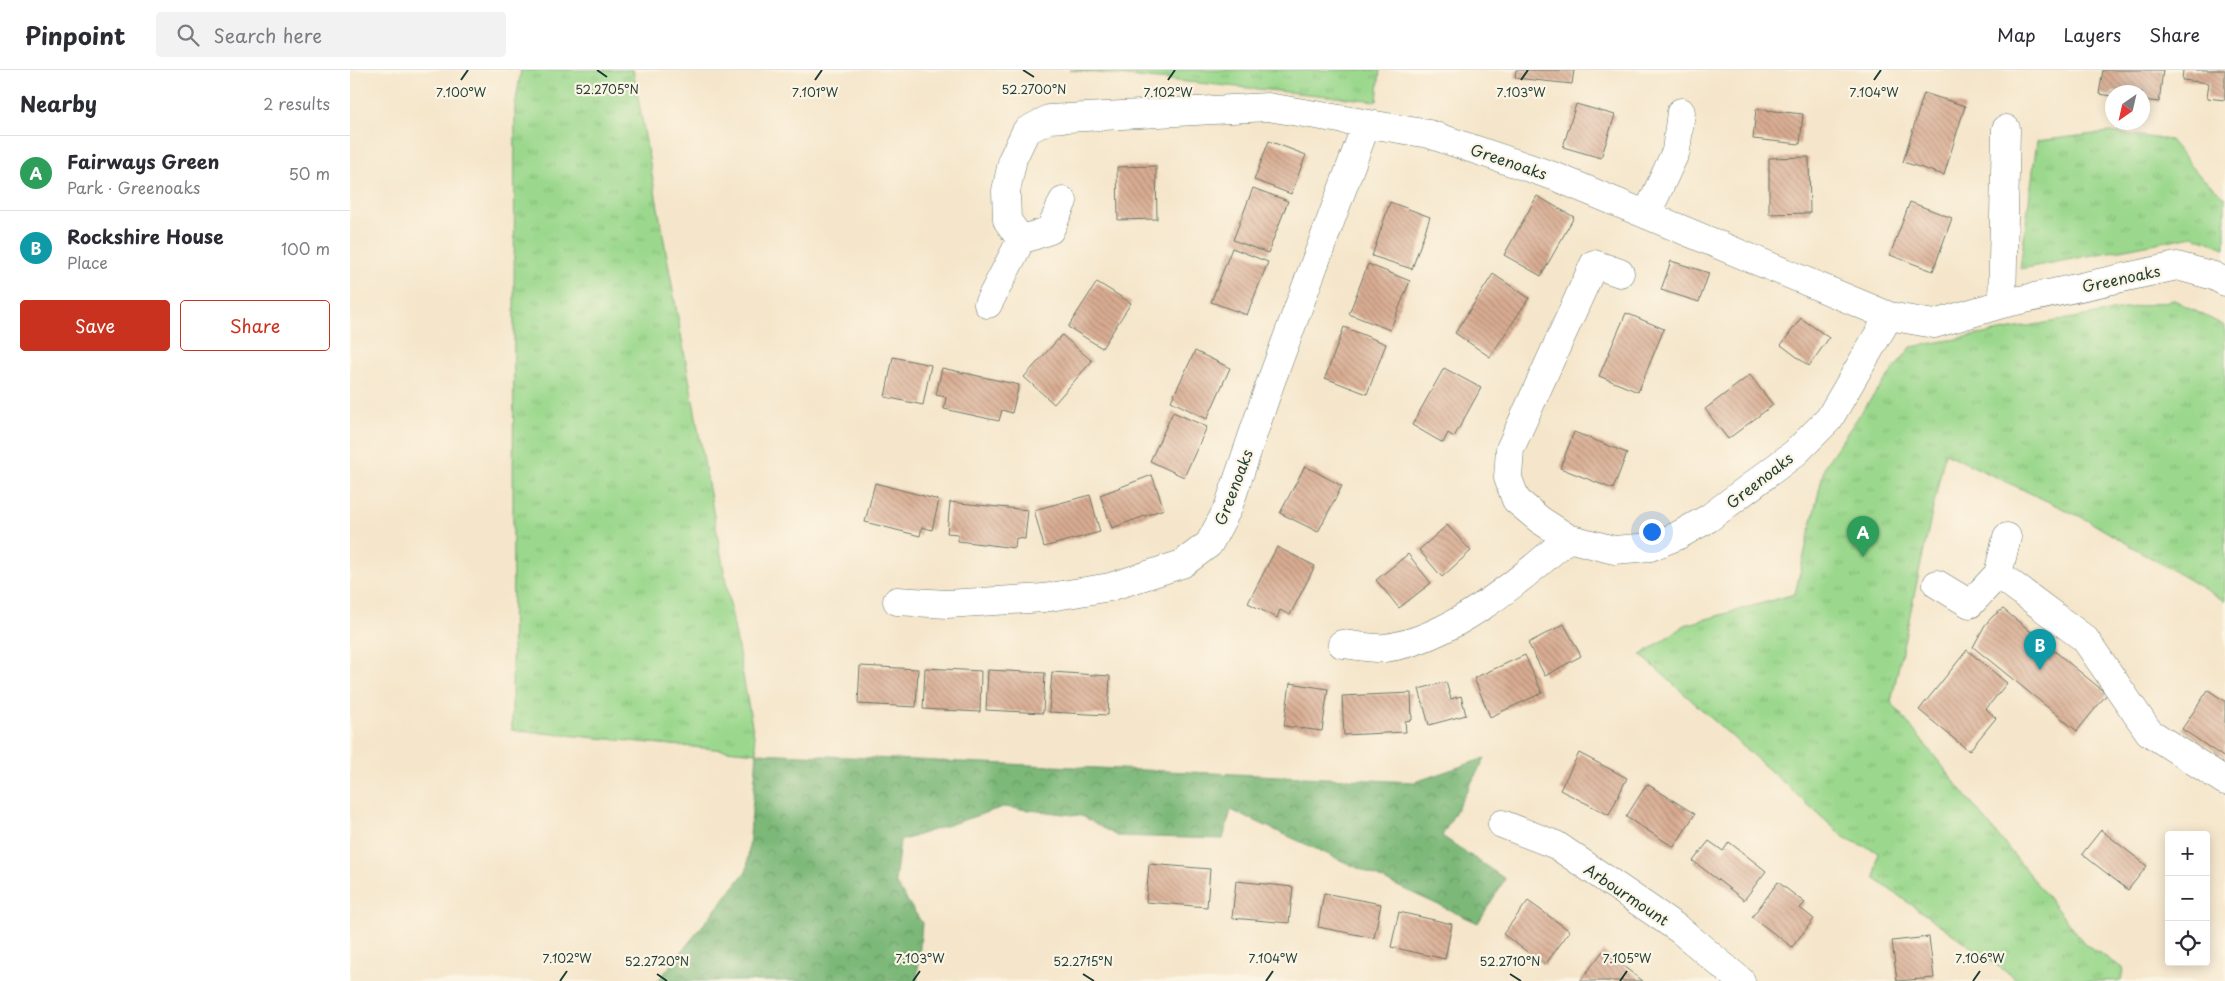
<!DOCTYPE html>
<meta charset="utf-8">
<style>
:root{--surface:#fff;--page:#f2f2f3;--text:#2b2b33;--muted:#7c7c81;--line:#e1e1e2;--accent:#c8321e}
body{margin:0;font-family:"Playpen Sans",sans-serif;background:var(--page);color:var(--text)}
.controls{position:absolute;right:15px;bottom:15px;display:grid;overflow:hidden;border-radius:5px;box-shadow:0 2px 12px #0003}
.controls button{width:45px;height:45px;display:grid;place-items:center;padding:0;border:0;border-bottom:1px solid var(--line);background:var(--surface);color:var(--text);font:25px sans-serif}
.compass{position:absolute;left:1755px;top:15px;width:45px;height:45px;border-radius:50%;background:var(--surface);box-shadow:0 2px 12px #0003;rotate:214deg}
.you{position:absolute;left:1301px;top:461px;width:18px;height:18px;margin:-12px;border:4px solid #fff;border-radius:50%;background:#1a73e8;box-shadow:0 0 0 8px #1a73e833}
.badge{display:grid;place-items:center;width:32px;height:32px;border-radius:50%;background:var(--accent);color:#fff;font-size:16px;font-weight:700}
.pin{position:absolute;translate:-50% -41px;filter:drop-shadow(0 1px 2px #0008)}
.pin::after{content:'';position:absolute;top:26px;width:18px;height:15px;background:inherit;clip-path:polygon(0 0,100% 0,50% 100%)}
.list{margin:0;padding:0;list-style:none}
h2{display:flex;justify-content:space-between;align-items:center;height:65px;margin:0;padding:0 20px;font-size:21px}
h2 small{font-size:16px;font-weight:400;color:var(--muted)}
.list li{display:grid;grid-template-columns:32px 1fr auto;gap:15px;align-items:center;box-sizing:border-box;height:75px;padding:0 20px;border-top:1px solid var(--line)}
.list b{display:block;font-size:19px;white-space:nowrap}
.list p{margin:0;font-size:16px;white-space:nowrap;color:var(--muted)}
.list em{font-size:16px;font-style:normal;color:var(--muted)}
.actions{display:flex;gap:10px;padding:15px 20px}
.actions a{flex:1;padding:11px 0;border:1px solid var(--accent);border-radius:5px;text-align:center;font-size:18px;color:var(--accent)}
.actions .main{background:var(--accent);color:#fff}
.icon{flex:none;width:28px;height:28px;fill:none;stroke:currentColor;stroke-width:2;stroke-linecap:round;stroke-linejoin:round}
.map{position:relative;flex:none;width:1875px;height:911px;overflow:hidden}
header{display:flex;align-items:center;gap:30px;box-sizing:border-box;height:70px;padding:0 25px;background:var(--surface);border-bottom:1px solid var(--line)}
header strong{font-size:24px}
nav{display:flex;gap:28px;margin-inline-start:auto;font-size:18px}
.search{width:350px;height:45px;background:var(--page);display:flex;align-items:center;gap:12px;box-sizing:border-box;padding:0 18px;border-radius:5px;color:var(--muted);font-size:19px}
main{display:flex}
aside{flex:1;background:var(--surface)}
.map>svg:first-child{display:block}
.grass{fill:url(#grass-tufts);stroke:#5d8a60}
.forest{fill:url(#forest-crowns);stroke:#4e7a56}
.building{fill:url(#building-back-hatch)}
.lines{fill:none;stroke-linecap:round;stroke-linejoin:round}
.street-casing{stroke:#6a7869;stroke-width:29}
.street{stroke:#fff;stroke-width:28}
.ticks{fill:none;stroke:#1f3d34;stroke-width:2}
.labels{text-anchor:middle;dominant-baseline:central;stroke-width:4.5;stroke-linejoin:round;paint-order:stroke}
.street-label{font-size:15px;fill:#1f3d34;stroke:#fcf5e5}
.ticks-label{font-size:12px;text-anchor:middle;fill:#1f3d34;stroke:#fcf5e5;stroke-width:4.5;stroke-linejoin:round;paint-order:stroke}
</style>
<header>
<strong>Pinpoint</strong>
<div class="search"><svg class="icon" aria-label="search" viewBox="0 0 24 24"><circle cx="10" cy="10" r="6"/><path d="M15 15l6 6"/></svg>Search here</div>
<nav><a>Map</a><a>Layers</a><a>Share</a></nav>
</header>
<main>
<aside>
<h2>Nearby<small>2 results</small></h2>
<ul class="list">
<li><span class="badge" style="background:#2e9e5b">A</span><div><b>Fairways Green</b><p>Park · Greenoaks</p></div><em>50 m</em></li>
<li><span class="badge" style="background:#0f9aa8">B</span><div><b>Rockshire House</b><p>Place</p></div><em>100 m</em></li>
</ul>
<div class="actions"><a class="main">Save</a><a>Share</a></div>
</aside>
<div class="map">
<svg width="1875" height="911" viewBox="0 0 1875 911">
<defs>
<pattern id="grass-tufts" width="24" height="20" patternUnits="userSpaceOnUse" patternTransform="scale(1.25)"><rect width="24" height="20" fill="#9bd88d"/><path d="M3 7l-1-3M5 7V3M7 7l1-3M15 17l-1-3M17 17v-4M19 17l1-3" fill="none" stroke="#85ba7a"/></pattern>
<pattern id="forest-crowns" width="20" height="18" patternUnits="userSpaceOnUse" patternTransform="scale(1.25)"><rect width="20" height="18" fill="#7cb878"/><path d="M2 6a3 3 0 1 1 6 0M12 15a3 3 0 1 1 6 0" fill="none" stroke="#659763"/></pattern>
<pattern id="building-back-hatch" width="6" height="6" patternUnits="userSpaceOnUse" patternTransform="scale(1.25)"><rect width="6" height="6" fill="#d9ac92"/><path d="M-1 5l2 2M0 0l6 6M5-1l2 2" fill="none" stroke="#af8d78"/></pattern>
</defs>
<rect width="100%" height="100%" fill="#fcf5e5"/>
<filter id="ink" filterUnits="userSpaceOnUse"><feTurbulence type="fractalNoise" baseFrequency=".02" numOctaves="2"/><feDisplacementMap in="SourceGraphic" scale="10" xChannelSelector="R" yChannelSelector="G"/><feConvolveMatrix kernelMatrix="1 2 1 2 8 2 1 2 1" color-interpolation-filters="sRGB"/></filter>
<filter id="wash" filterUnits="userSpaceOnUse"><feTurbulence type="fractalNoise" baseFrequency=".0096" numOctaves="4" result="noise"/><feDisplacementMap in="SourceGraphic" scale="20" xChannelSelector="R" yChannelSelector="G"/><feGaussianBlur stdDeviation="1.12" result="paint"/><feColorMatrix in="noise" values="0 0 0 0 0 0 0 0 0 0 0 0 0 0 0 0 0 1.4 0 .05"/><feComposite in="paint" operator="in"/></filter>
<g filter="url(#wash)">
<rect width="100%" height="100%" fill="#f5e6cb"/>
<path class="grass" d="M 171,0 L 283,0 L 407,683 L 162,660 L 165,37 Z
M 719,0 L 1030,0 L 1027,31 Z
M 1761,62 L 1820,70 L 1849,105 L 1875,127 L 1875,178 L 1843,166 L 1670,199 L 1687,71 Z
M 1824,230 L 1875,256 L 1875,531 L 1735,449 L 1595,383 L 1541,632 L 1735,874 L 1773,898 L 1771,911 L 1669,911 L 1525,809 L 1528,782 L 1495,768 L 1291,585 L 1335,555 L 1445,524 L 1475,395 L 1517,334 L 1561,277 Z"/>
<path class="forest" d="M 407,683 L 1065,712 L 1135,688 L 1092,766 L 1155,809 L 1128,853 L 881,740 L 873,769 L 767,766 L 732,746 L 653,737 L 550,771 L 545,812 L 572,853 L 567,911 L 308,911 L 397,800 Z"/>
<g id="blocks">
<path class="building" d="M 1166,0 L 1224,0 L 1222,14 L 1165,8 Z
M 1753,0 L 1813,0 L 1809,32 L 1792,30 L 1792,22 L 1762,22 L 1762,26 L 1749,24 Z
M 1833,0 L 1875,0 L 1875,30 L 1857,28 L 1859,13 L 1832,10 Z
M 1574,23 L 1615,36 L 1594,105 L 1553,92 Z
M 1226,34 L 1265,45 L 1251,88 L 1213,77 Z
M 1406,39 L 1453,44 L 1450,74 L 1403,69 Z
M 919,71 L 956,85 L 941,124 L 904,110 Z
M 1459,87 L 1460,143 L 1419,144 L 1419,88 Z
M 806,96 L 807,149 L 768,150 L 767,97 Z
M 903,118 L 938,131 L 918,183 L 883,170 Z
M 1187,126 L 1224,147 L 1191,206 L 1154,185 Z
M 1040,132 L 1080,147 L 1062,199 L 1022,186 Z
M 1560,132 L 1602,148 L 1583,201 L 1540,185 Z
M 882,178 L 918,192 L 897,245 L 861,232 Z
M 1321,191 L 1359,203 L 1349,232 L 1311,220 Z
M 1018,194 L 1060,211 L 1040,260 L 999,244 Z
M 1143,204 L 1179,228 L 1140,287 L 1105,263 Z
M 747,212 L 781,233 L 752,278 L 718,257 Z
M 1276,243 L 1314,259 L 1288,322 L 1249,306 Z
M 1451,248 L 1479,268 L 1459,296 L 1431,275 Z
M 994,257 L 1036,274 L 1017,324 L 975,308 Z
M 712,265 L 742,291 L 704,334 L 674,307 Z
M 845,281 L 880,298 L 857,349 L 821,331 Z
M 543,287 L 581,295 L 573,335 L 535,327 Z
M 592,298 L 669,315 L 662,343 L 652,340 L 649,351 L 594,339 L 596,327 L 586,325 Z
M 1094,298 L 1131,318 L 1104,367 L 1098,363 L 1093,373 L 1062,355 Z
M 1400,305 L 1423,335 L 1378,369 L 1355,339 Z
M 823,342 L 857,357 L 834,407 L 800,391 Z
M 1224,362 L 1277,383 L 1263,419 L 1210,398 Z
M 955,396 L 992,416 L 968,462 L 930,443 Z
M 802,405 L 814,439 L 762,458 L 750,425 Z
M 525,413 L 589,430 L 582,460 L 572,457 L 570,466 L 515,452 Z
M 740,425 L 750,462 L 694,477 L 684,440 Z
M 600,432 L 678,440 L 675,469 L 666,468 L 665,478 L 608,471 L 608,464 L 597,463 Z
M 1097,455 L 1121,481 L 1092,507 L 1069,480 Z
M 927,477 L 965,496 L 940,545 L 930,540 L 927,548 L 898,533 Z
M 1058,484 L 1081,513 L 1049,538 L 1026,510 Z
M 1653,539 L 1757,624 L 1727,661 L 1623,577 L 1635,555 L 1643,546 Z
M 1214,554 L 1231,586 L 1195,606 L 1178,573 Z
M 1617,580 L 1657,613 L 1636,639 L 1646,648 L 1619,681 L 1569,640 Z
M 1175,585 L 1192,623 L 1140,647 L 1124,608 Z
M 510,596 L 568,599 L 566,637 L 508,634 Z
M 575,598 L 631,601 L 630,642 L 573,639 Z
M 638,600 L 695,603 L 693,643 L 636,640 Z
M 702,602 L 760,606 L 758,645 L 699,642 Z
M 1096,612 L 1101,629 L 1111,626 L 1116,645 L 1079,655 L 1069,619 Z
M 940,613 L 978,619 L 972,661 L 934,656 Z
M 1858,620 L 1875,631 L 1875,688 L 1832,659 Z
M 1061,623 L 1062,650 L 1055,651 L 1056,662 L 994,665 L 992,626 Z
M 1229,683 L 1277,708 L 1259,745 L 1210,720 Z
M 1297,714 L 1345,744 L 1324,777 L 1276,747 Z
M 1751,760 L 1797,796 L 1778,820 L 1732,784 Z
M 1359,771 L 1373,781 L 1379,772 L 1416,801 L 1394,830 L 1343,791 Z
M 799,794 L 860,799 L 857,837 L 796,832 Z
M 886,811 L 943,817 L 939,853 L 882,848 Z
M 1428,812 L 1455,833 L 1450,838 L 1464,849 L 1442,877 L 1402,847 Z
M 974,823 L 1031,834 L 1024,868 L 968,857 Z
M 1178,831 L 1220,861 L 1195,895 L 1153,864 Z
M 1049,842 L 1102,854 L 1095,889 L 1041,877 Z
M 1579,867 L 1584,908 L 1547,911 L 1542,871 Z
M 1253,881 L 1293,911 L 1230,911 Z"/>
</g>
</g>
<g filter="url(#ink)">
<use href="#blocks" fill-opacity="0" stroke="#6a7869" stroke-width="1"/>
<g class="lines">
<g class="street-casing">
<path id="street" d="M 1297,144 L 1326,81 L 1331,42
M 671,170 L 700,160 L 713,131
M 1270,203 L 1244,194 L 1160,379 L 1158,408 L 1166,430 L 1190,450 L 1218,468 L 1264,480 L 1300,477 L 1327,466 L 1359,448 L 1445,383 L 1479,349 L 1539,246
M 638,234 L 671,170 L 657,150 L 656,121 L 663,88 L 676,61 L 699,49 L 918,37 L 1079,64 L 1206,107 L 1539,246 L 1584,254 L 1652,234 L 1827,196 L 1864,206 L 1875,212
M 1652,234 L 1656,59
M 1648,504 L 1735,569 L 1799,662 L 1875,711
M 1587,514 L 1620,534 L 1648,504 L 1657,467
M 547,531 L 597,534 L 694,528 L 760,517 L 832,494 L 859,474 L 878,438 L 920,314 L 1016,55
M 992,574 C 1005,575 1021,579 1034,578 C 1098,571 1171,510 1218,468
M 1152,754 L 1206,775 L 1330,860 L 1391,911"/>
</g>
<use href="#street" class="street"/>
</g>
</g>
<path class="ticks" d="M 247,0 L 257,7M 673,0 L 684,7M 111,10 L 118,0M 465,10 L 472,0M 818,10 L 825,0M 1171,10 L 1178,0M 1524,10 L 1531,0M 307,904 L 317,911M 733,904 L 744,911M 1160,904 L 1171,911M 210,911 L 217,901M 563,911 L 570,901M 916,911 L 923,901M 1270,911 L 1277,901M 1623,911 L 1630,901"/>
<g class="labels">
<g class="street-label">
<text transform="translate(1159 91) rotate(19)">Greenoaks</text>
<text transform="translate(1771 208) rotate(-12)">Greenoaks</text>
<text transform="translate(1409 410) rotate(-38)">Greenoaks</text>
<text transform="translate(883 417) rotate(-69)">Greenoaks</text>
<text transform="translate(1277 824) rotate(34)">Arbourmount</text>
</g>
</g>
<g class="ticks-label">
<text x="257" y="24">52.2705°N</text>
<text x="684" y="24">52.2700°N</text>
<text x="111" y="27">7.100°W</text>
<text x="465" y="27">7.101°W</text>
<text x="818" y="27">7.102°W</text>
<text x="1171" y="27">7.103°W</text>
<text x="1524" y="27">7.104°W</text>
<text x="217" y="893">7.102°W</text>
<text x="570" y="893">7.103°W</text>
<text x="923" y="893">7.104°W</text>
<text x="1277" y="893">7.105°W</text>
<text x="1630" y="893">7.106°W</text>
<text x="307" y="896">52.2720°N</text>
<text x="733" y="896">52.2715°N</text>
<text x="1160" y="896">52.2710°N</text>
</g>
</svg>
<div class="controls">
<button>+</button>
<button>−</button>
<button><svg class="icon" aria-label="locate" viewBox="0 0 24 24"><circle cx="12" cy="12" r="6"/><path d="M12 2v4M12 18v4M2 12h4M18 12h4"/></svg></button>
</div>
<svg class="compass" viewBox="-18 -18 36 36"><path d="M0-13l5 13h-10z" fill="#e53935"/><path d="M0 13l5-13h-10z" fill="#7c7c81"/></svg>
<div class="you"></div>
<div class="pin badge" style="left:1513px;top:487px;background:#2e9e5b">A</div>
<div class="pin badge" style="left:1690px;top:600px;background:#0f9aa8">B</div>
</div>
</main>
